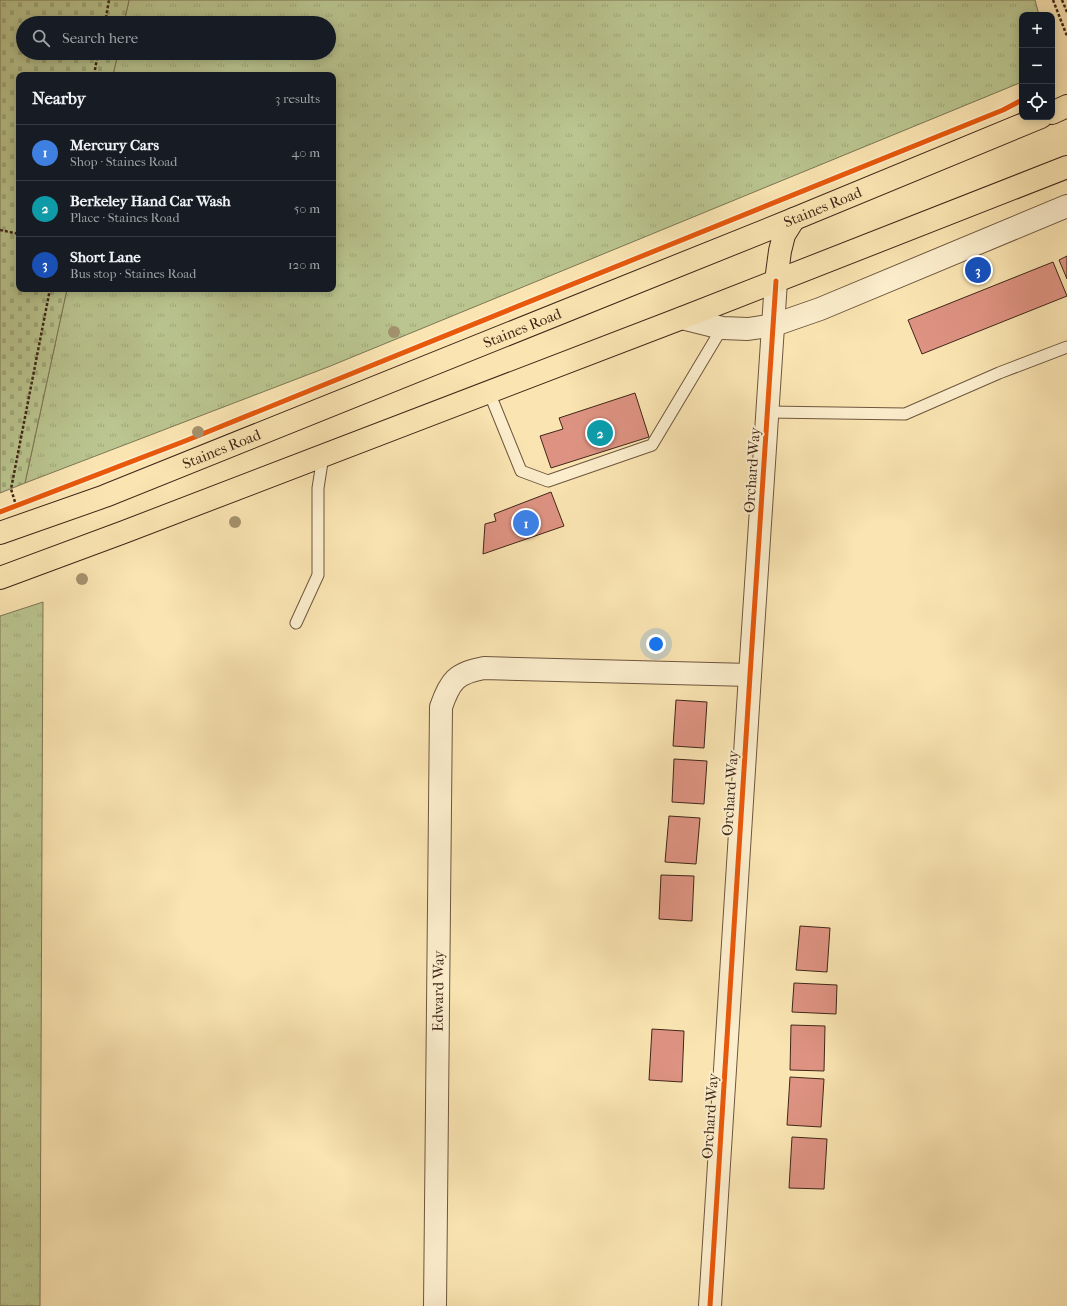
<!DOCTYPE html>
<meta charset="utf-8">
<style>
:root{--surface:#171b24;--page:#20242c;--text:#f1f3f6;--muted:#9ea1a6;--line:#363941;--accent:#c59692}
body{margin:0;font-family:"IM FELL French Canon",serif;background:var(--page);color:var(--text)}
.controls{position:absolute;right:12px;top:12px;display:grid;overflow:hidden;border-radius:8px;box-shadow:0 2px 10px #0003}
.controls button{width:36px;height:36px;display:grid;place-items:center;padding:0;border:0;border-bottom:1px solid var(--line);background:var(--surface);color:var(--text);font:20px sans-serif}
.you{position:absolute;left:656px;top:644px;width:14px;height:14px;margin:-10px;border:3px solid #fff;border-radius:50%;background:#1a73e8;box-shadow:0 0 0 6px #1a73e833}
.badge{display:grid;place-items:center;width:26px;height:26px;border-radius:50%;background:var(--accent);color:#fff;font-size:13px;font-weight:700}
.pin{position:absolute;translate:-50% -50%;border:2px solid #fff;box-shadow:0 1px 4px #0006}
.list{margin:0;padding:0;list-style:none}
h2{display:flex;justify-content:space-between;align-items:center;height:52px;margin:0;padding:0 16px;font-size:17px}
h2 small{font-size:13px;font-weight:400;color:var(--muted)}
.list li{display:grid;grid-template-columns:26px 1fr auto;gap:12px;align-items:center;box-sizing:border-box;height:56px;padding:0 16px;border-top:1px solid var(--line)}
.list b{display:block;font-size:15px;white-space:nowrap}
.list p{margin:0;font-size:13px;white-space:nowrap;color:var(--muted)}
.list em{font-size:13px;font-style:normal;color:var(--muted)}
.icon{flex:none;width:22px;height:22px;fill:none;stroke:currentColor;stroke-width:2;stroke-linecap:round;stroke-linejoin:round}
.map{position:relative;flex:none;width:1067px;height:1306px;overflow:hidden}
.search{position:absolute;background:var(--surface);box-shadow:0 2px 10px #0003;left:16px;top:16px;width:320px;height:44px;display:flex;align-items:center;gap:10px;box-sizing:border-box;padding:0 14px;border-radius:22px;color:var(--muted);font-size:15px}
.panel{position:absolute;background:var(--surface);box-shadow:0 2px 10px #0003;left:16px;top:72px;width:320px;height:220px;border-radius:8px}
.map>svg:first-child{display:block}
.grass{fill:url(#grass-tufts);stroke:#7d7654}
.cemetery{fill:url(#cemetery-stones);stroke:#7d7654}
.building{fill:#de9382;stroke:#402618}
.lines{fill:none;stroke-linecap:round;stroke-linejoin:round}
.service-casing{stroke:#6e563e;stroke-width:13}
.minor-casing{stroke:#6e563e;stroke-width:24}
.trunk-casing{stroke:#402618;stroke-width:24}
.path{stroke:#402618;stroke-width:2.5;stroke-dasharray:3 2;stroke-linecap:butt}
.service{stroke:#fceecd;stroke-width:11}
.minor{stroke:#fceecd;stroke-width:22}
.trunk{stroke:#fae5b2;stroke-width:22}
.cycleway-casing{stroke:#fceecd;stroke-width:8}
.cycleway{stroke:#e8590c;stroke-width:5}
.tree{fill:#a4926e}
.labels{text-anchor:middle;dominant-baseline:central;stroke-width:4;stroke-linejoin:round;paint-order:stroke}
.street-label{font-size:15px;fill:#402618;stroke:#fceecd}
</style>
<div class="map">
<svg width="1067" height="1306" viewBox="0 0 1067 1306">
<defs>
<pattern id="grass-tufts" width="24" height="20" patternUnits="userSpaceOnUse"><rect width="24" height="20" fill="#bac58f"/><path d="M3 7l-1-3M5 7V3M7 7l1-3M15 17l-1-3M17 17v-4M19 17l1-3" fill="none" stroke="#a1a97b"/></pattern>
<pattern id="cemetery-stones" width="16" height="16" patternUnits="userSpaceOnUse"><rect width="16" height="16" fill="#bac58f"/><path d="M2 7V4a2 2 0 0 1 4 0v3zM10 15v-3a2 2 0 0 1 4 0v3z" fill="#a1a97b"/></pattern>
</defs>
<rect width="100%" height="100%" fill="#fae5b2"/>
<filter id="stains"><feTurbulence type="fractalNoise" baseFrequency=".005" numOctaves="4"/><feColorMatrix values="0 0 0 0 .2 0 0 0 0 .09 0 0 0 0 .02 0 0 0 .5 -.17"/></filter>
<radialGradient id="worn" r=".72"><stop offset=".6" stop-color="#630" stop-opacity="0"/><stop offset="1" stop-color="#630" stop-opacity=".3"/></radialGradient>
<path class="grass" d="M 129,0 L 1035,0 L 1039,15 L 1022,15 L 1022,82 L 328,367 L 25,483 L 67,289 L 333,289 L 333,75 L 113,75 L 118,53 L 329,53 L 329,23 L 124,23 Z
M 43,602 L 40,1306 L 0,1306 L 0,616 Z"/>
<path class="cemetery" d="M 0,0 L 129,0 L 124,23 L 23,23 L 23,53 L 118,53 L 113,75 L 19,75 L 19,289 L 67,289 L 25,483 L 0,493 Z"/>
<path class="building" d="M 1067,256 L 1067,279 L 1059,260 Z
M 1053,262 L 1067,296 L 922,354 L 908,320 Z
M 635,393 L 649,437 L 551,468 L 540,436 L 563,429 L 559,418 Z
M 551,492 L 564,526 L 483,554 L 485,524 L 496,521 L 494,514 Z
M 676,700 L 707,702 L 704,748 L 673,746 Z
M 674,759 L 707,761 L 704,804 L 672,802 Z
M 669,816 L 700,818 L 696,864 L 665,862 Z
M 661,875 L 694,876 L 692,921 L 659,919 Z
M 800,926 L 830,928 L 827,972 L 796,970 Z
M 794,983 L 837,985 L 836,1014 L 792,1012 Z
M 791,1025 L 825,1026 L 824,1071 L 790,1070 Z
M 652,1029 L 684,1031 L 682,1082 L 649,1080 Z
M 790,1077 L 824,1079 L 821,1127 L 787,1125 Z
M 792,1137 L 827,1139 L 824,1189 L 789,1188 Z"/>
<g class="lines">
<g class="service-casing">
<path id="service" d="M 489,392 L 521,471 L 548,481 L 652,445 L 722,328
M 768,412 L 905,414 L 999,373 L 1067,347
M 296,623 L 318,575 L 318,488 L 323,456"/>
</g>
<g class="minor-casing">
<g id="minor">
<path d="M 682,318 L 722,328 L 748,329 L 774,325 L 820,309 L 1067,206"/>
<path id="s1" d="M 435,1306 L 441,707 C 450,681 456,673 484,668 L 750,675"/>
<path d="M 710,1306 L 750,675 L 776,281"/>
</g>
</g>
<g class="trunk-casing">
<g id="trunk">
<path d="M 1052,113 L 1067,106"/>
<path d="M 776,281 L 780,251 L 784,235 L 794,219"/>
<path id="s2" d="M 0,533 L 105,496 L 794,219 L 1041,117"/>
<path d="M 0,578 L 124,532 L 682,318 L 1067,167"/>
</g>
</g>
<path class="path" d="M 1053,0 L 1067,36
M 1062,0 L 1067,12
M 105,23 L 109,0
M 94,75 L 98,53
M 0,230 L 19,234
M 15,502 L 11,489 L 50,289"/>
<use href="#service" class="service"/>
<use href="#minor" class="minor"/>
<use href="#trunk" class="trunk"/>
<g class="cycleway-casing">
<path id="cycleway" d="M 0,512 L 185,441 L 1003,110 L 1022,100
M 710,1306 L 750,675 L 776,281"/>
</g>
<use href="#cycleway" class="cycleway"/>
</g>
<g class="tree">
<circle cx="394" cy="332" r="6"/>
<circle cx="198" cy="432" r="6"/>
<circle cx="235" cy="522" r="6"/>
<circle cx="82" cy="579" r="6"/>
</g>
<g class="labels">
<g class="street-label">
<text stroke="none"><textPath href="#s2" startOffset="885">Staines Road</textPath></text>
<text stroke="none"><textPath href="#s2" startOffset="561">Staines Road</textPath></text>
<text stroke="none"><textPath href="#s2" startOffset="237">Staines Road</textPath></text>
<text transform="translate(752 470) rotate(-86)">Orchard Way</text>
<text transform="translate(730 793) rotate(-86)">Orchard Way</text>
<text stroke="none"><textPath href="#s1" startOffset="315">Edward Way</textPath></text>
<text transform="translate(710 1116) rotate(-86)">Orchard Way</text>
</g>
</g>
<rect width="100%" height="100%" filter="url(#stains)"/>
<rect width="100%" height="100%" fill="url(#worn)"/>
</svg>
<div class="controls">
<button>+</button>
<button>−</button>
<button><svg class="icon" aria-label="locate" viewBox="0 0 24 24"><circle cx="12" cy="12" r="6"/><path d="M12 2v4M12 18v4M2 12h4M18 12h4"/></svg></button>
</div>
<div class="you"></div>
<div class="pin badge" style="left:526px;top:523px;background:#3f7fe0">1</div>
<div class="pin badge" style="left:600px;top:433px;background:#0f9aa8">2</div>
<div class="pin badge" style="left:978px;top:270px;background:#1a4fb4">3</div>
<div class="search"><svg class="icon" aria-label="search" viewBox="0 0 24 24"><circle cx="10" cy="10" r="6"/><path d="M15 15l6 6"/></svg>Search here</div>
<section class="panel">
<h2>Nearby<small>3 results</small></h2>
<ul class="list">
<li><span class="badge" style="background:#3f7fe0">1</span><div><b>Mercury Cars</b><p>Shop · Staines Road</p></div><em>40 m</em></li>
<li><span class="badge" style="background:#0f9aa8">2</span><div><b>Berkeley Hand Car Wash</b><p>Place · Staines Road</p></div><em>50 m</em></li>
<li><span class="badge" style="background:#1a4fb4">3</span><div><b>Short Lane</b><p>Bus stop · Staines Road</p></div><em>120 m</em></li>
</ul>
</section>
</div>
